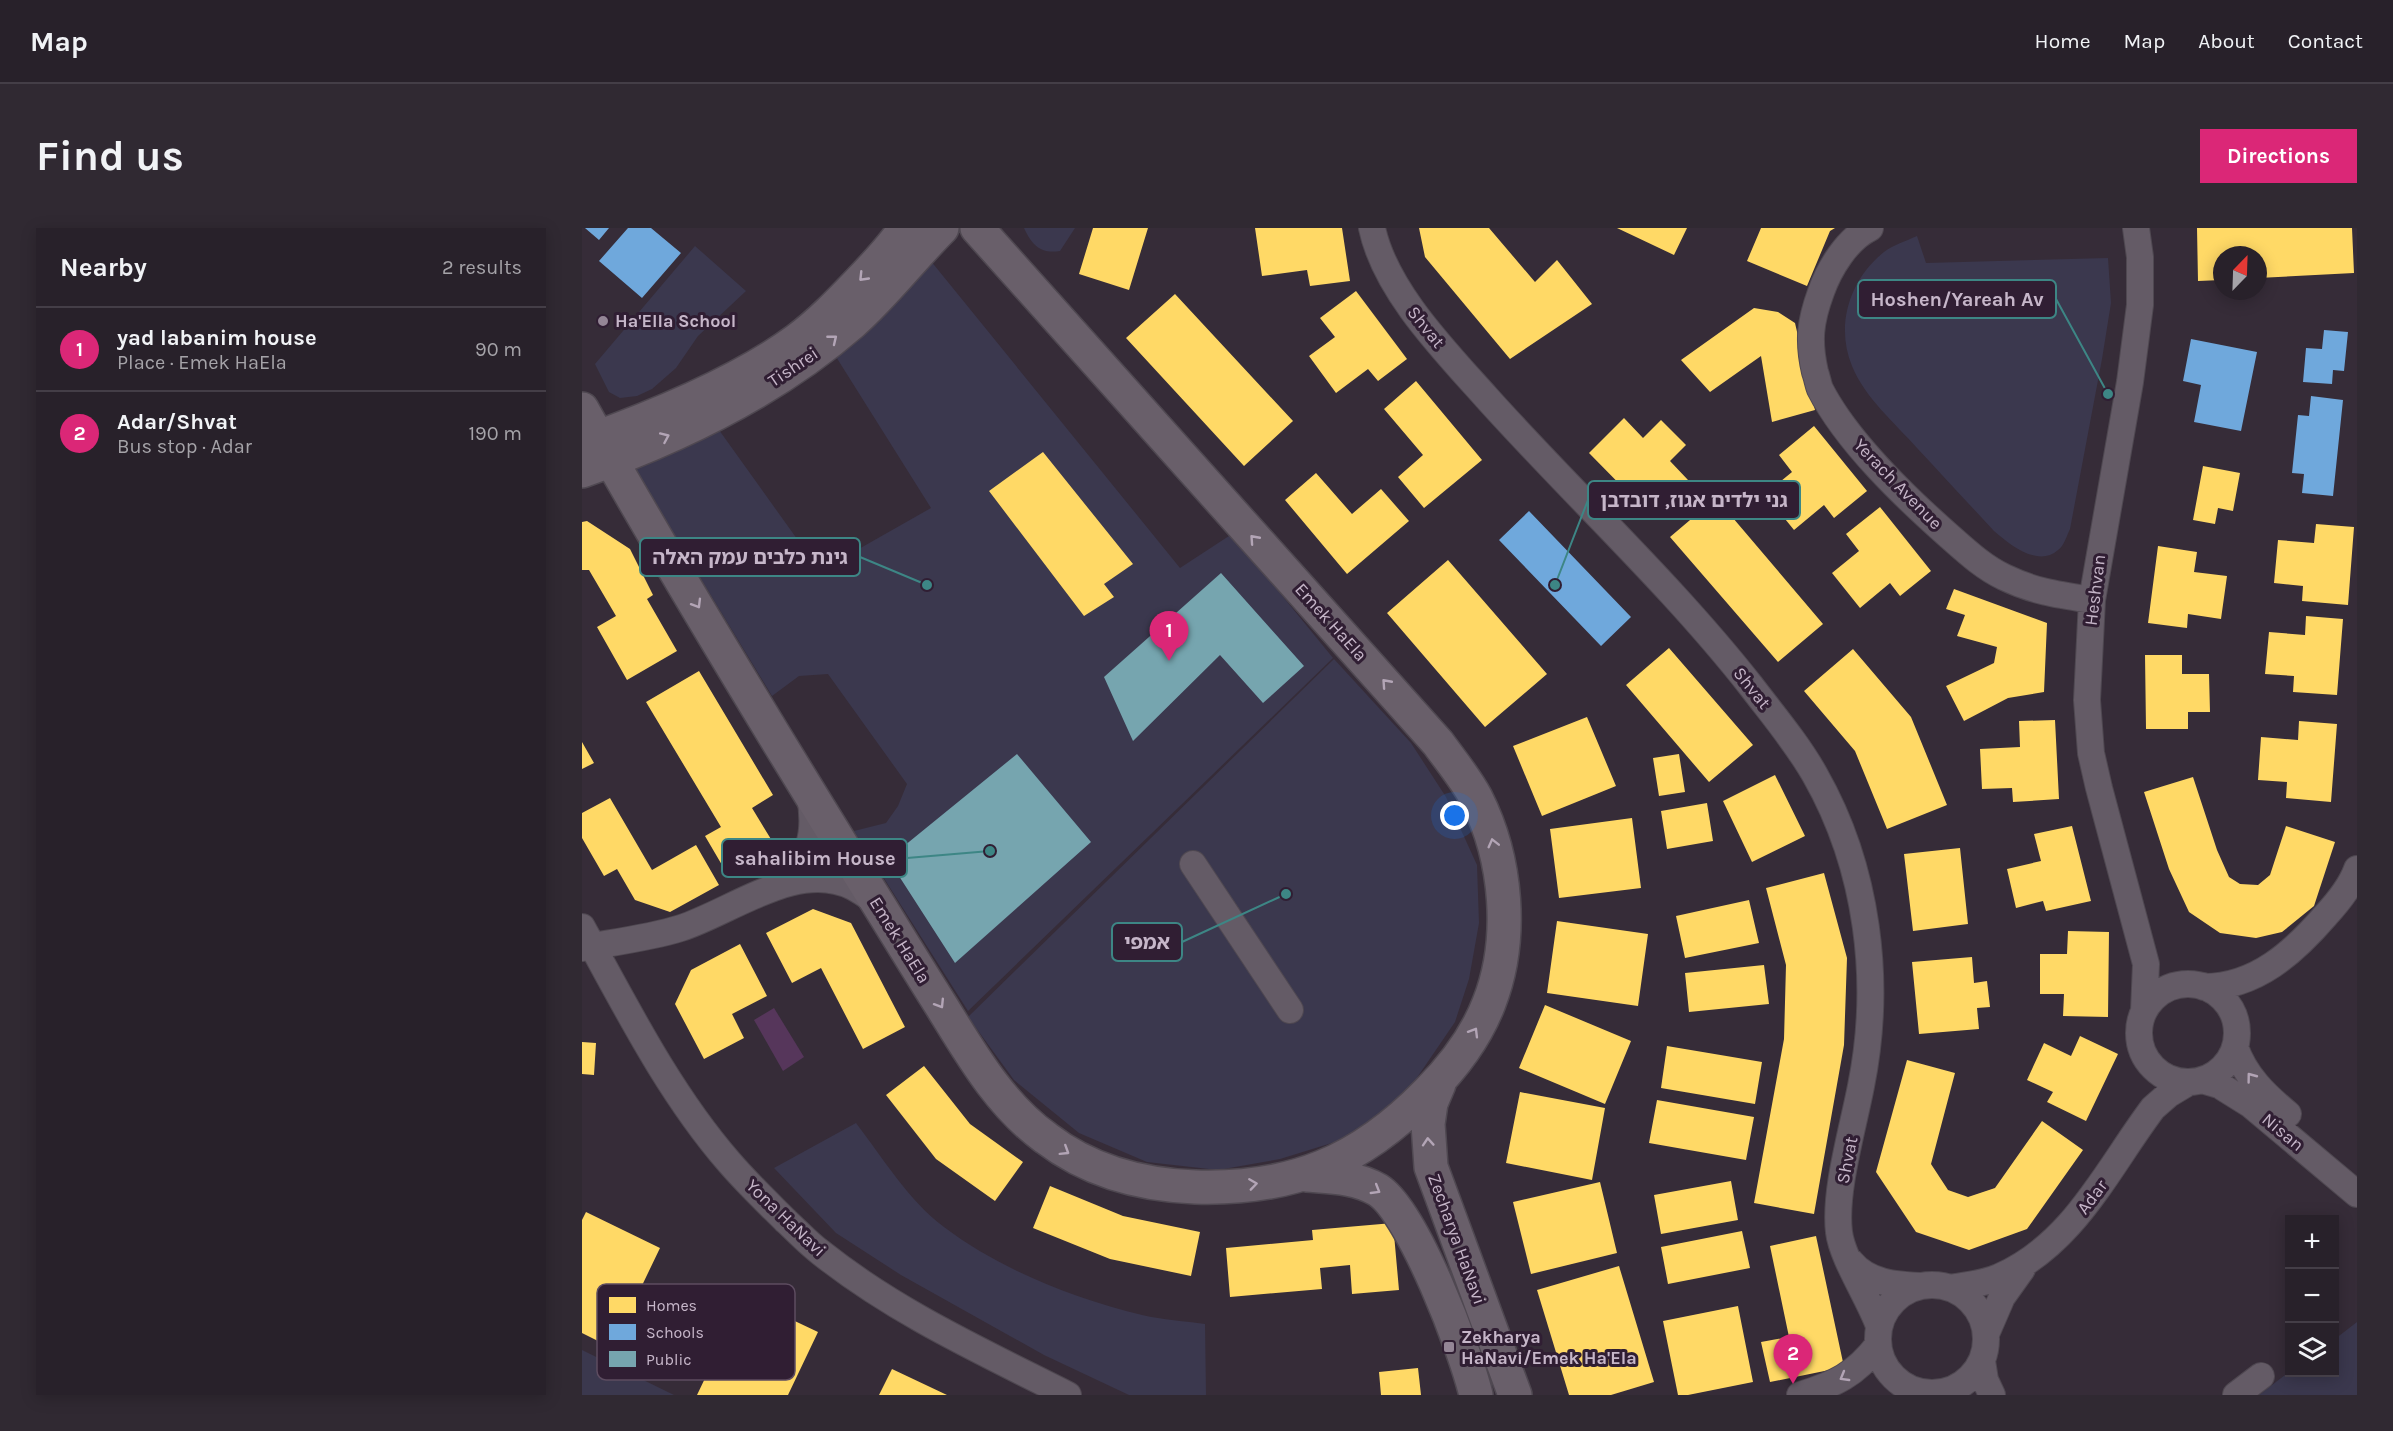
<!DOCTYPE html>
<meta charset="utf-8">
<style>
:root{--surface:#28212a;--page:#302932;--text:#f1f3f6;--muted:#a5a3a8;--line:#443e47;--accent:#db2777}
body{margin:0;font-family:Karla,"Noto Sans Hebrew",sans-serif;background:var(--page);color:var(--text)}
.controls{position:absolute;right:18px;bottom:18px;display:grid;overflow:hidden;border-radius:0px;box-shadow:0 3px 15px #0003}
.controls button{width:54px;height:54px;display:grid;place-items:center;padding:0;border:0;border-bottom:2px solid var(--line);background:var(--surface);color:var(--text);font:30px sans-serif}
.compass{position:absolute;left:1631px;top:18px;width:54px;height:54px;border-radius:50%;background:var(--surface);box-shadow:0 3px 15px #0003;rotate:23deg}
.you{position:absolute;left:873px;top:588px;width:21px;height:21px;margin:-15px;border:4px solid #fff;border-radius:50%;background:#1a73e8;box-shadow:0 0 0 9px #1a73e833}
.badge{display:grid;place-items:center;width:39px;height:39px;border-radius:50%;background:var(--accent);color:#fff;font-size:20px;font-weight:700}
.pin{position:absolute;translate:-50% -50px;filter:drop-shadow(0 2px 3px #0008)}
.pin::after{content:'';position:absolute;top:32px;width:21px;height:18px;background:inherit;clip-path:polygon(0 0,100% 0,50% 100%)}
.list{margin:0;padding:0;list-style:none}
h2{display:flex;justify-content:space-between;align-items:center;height:78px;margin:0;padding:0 24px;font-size:26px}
h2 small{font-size:20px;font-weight:400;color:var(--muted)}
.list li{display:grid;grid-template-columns:39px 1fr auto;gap:18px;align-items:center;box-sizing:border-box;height:84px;padding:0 24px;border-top:2px solid var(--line)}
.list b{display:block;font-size:22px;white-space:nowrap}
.list p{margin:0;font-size:20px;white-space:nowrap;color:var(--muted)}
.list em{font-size:20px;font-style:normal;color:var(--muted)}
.icon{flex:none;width:33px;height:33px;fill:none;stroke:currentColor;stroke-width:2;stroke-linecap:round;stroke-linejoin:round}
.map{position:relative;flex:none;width:1775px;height:1167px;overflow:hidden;border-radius:0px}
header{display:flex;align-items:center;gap:36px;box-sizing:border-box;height:84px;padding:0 30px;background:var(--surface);border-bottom:2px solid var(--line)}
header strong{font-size:28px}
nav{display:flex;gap:33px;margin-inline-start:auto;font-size:21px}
.intro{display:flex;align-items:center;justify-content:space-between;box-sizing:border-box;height:144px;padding:0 36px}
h1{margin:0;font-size:42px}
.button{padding:15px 27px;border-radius:0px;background:var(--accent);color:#fff;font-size:21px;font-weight:700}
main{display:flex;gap:36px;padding:0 36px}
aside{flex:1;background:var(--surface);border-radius:0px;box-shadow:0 3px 15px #0003}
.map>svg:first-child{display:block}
.green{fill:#3b384e}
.water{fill:#56365b}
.homes{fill:#ffd966}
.schools{fill:#6fa8dc}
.public{fill:#76a5af}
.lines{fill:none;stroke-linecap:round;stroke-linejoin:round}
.street-casing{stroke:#4f4851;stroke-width:28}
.secondary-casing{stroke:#4f4851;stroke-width:36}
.street{stroke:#645b66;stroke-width:26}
.secondary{stroke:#695f6a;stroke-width:33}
.oneway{stroke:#b3a5b6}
.oneway2{stroke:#b2a4b5}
.poi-dot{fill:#948696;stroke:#301e33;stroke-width:2}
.labels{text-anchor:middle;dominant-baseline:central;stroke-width:6;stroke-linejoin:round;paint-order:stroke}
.poi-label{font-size:18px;font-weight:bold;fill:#c6b6c9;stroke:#301e33;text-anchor:start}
.street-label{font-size:18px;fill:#c6b6c9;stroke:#301e33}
.key{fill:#301e33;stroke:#5d4c60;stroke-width:1.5}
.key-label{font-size:16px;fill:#c6b6c9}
.leader{fill:none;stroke:#3d8685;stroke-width:2}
.callout-dot{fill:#3d8685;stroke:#301e33;stroke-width:2}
.callout{fill:#301e33;stroke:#3d8685;stroke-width:2}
.callout-label{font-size:20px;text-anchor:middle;font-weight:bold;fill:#c6b6c9}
</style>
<header>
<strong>Map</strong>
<nav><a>Home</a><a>Map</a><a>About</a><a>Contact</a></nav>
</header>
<div class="intro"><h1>Find us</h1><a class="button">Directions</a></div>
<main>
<aside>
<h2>Nearby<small>2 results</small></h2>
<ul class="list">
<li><span class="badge">1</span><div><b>yad labanim house</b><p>Place · Emek HaEla</p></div><em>90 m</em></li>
<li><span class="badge">2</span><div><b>Adar/Shvat</b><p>Bus stop · Adar</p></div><em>190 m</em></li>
</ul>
</aside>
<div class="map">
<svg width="1775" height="1167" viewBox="0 0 1775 1167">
<rect width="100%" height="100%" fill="#362c38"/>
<path class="green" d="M 442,0 L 493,0 L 478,23 C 458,26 450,17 442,0 Z
M 1335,8 L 1344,35 L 1526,30 L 1529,75 L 1520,131 L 1488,301 C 1485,307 1482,318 1476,322 C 1456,340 1427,316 1412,303 C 1387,276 1361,248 1335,220 C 1313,195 1283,170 1270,138 C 1253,97 1268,51 1302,24 C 1311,17 1324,13 1335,8 Z
M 113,18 L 164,63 L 116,108 L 94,140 L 70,161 L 55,168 L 38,170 L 27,164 L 13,136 Z
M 344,27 L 598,340 L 650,306 L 751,430 L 386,783 L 272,603 L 304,595 L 316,578 L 325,556 L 246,446 L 217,448 L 190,468 L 43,226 L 132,195 L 238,343 L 349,280 L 246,116 Z
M 752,431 L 829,515 L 864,569 L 895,637 L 897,695 L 887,751 L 873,794 L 832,854 L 794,891 L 753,914 L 698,931 L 636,942 L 565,934 L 497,905 L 432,852 L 386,789 Z
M 274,895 C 301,930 326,972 362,999 C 419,1042 491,1070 560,1087 C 581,1092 603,1093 623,1096 L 624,1167 L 547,1167 L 462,1127 L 319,1047 L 254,1005 L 192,940 Z
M 1775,1094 L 1775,1167 L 1677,1167 L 1707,1144 L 1752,1144 L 1753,1111 Z
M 0,1122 L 92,1167 L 0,1167 Z"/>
<path class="water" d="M 192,780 L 222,829 L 201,843 L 172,792 Z"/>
<path class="homes" d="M 511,0 L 566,0 L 547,62 L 497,46 Z
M 673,0 L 760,0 L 768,53 L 728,58 L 725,42 L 680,48 Z
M 837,0 L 907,0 L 953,54 L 975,32 L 1010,76 L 928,131 L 843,29 Z
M 1035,0 L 1105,0 L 1092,27 Z
M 1179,0 L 1253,0 L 1248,3 L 1225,58 L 1165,33 Z
M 1615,0 L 1770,0 L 1772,45 L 1676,50 L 1676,27 L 1640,27 L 1640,52 L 1616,53 Z
M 774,63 L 825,131 L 796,153 L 786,141 L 754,165 L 727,128 L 753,109 L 738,90 Z
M 593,66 L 711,193 L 662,238 L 544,110 Z
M 1172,80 L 1196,84 L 1213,95 L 1233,182 L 1190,194 L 1179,128 L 1128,164 L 1099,132 Z
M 834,153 L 900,232 L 842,280 L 816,249 L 841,227 L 802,181 Z
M 1042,190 L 1061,210 L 1079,192 L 1104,217 L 1088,233 L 1106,252 L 1069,288 L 1007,225 Z
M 1232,198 L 1285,263 L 1252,290 L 1242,277 L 1212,302 L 1183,266 L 1210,244 L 1197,227 Z
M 461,224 L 551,336 L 522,356 L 532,369 L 502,388 L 407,263 Z
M 1621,238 L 1658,245 L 1651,283 L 1636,280 L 1633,296 L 1611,292 Z
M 734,245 L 770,286 L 799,261 L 827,293 L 765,346 L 703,272 Z
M 1134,270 L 1241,396 L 1196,434 L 1088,309 Z
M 1298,279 L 1349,343 L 1318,368 L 1308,355 L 1278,380 L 1250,345 L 1277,323 L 1264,306 Z
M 5,293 L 48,321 L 71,367 L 65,371 L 95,423 L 45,452 L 15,399 L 34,388 L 7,342 L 0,342 L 0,294 Z
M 1734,296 L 1772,299 L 1766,377 L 1720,373 L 1721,358 L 1692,355 L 1696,312 L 1732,315 Z
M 1576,318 L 1615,324 L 1612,344 L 1645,348 L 1639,391 L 1606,386 L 1605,400 L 1566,395 Z
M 866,332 L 965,446 L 903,499 L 805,385 Z
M 1372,361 L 1465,395 L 1462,464 L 1426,470 L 1382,493 L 1364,458 L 1412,435 L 1415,419 L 1375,408 L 1383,387 L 1364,381 Z
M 1724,388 L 1761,391 L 1755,467 L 1711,464 L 1712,448 L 1683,446 L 1687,404 L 1723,407 Z
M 1087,420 L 1171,517 L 1127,554 L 1044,457 Z
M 1271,421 L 1329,489 L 1365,577 L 1305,601 L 1273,523 L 1222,463 Z
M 1563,427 L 1600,427 L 1600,446 L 1627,446 L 1628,484 L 1606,484 L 1606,501 L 1564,501 Z
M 117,443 L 191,567 L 170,580 L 195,621 L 147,649 L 123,608 L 139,599 L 64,474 Z
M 1005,489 L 1034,558 L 960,588 L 931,518 Z
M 1473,492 L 1477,571 L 1431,574 L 1430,560 L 1400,561 L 1398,521 L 1438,519 L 1437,493 Z
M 1717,493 L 1755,496 L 1749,574 L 1704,570 L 1705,554 L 1676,552 L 1679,509 L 1716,512 Z
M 0,514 L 12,535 L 0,541 Z
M 1097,526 L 1103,564 L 1077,568 L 1071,530 Z
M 1193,547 L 1223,608 L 1170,634 L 1141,573 Z
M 1611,549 L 1635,622 L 1647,649 L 1658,656 L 1676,657 L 1688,647 L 1704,598 L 1753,614 L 1732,678 L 1700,704 L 1674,710 L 1638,705 L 1607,684 L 1587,641 L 1562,564 Z
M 28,570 L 70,642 L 114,617 L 137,657 L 88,684 L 53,672 L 35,641 L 22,648 L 0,610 L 0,585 Z
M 1125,575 L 1131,613 L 1085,621 L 1079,583 Z
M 1050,590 L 1059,660 L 977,670 L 968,601 Z
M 1490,598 L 1509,673 L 1464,683 L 1461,673 L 1434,680 L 1425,641 L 1459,633 L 1452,606 Z
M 1378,620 L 1386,696 L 1331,703 L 1322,626 Z
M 1242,645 L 1265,730 L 1262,817 L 1232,986 L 1172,975 L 1202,811 L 1204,737 L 1184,660 Z
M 1167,672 L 1177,715 L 1103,730 L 1094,688 Z
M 231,681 L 269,695 L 323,799 L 281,821 L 239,740 L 210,755 L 184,705 Z
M 975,693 L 1066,706 L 1056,778 L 965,765 Z
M 1486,703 L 1527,704 L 1526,789 L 1481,788 L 1482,766 L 1458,766 L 1458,726 L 1485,726 Z
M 158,716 L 185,768 L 150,786 L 162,810 L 122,831 L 93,776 L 109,742 Z
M 1390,729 L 1392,755 L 1405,753 L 1408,779 L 1395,780 L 1397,801 L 1337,806 L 1330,734 Z
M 1182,737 L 1187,776 L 1107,784 L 1103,745 Z
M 963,777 L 1049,813 L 1023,876 L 937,840 Z
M 1498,808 L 1536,826 L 1504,893 L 1465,874 L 1471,864 L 1445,852 L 1462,815 L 1489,828 Z
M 0,814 L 14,815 L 12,847 L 0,846 Z
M 1085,818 L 1180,834 L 1173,876 L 1079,860 Z
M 1325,832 L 1373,845 L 1349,936 L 1366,962 L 1386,969 L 1413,960 L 1460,893 L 1501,922 L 1445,1001 L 1387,1022 L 1334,1004 L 1294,944 Z
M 342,838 L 388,896 L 441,934 L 413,973 L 354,931 L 304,867 Z
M 938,864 L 1023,880 L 1010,952 L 924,935 Z
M 1075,872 L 1172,889 L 1164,932 L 1067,915 Z
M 1149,953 L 1156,992 L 1079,1006 L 1072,967 Z
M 1018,954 L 1035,1025 L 949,1046 L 931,974 Z
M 468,958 L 541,988 L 618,1004 L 609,1048 L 528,1031 L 451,1000 Z
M 4,984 L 78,1020 L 30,1120 L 0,1105 L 0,992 Z
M 811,995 L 817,1062 L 770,1066 L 768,1037 L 738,1040 L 740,1061 L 648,1069 L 644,1020 L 731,1012 L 730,1002 Z
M 1160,1003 L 1168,1040 L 1086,1056 L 1079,1019 Z
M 1234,1008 L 1262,1139 L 1188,1154 L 1179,1114 L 1207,1109 L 1188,1018 Z
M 1037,1038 L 1072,1154 L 1029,1167 L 987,1167 L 955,1062 Z
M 162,1069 L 236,1104 L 206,1167 L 115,1167 Z
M 1156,1078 L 1171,1154 L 1106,1167 L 1096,1167 L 1081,1093 Z
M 836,1140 L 839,1167 L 799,1167 L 797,1144 Z
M 310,1141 L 365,1167 L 297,1167 Z"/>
<path class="schools" d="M 3,0 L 27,0 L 17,12 Z
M 46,0 L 69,0 L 99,25 L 60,70 L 17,33 Z
M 1742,102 L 1766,104 L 1762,143 L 1751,142 L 1750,156 L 1721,154 L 1724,120 L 1740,121 Z
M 1609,111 L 1675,124 L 1659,203 L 1612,194 L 1619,157 L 1601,153 Z
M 1729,168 L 1761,172 L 1751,268 L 1720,265 L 1722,246 L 1710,245 L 1716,187 L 1727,188 Z
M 947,283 L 1049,389 L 1019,418 L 917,312 Z"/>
<path class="public" d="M 639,345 L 722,438 L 681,475 L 638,427 L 551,513 L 522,449 Z
M 435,526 L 509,614 L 373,735 L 306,631 Z"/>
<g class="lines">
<g class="street-casing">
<path id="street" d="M 790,0 C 803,62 862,122 904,169 C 991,266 1088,355 1169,458 C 1191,487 1215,515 1233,547 C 1286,640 1300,754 1279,858 C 1271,900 1252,963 1257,1004 C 1260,1030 1287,1070 1297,1098
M 1288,0 C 1265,11 1247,41 1239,64 C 1228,94 1226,113 1233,144 C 1235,149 1236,156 1238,161 C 1265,214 1323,269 1367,308 C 1384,323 1401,339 1422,349 C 1453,364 1477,367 1510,372
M 1554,0 L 1558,29 L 1558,77 L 1548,154 L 1510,372 L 1505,472 L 1509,525 L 1517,560 L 1564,736 L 1562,783
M 611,636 L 708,782
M 196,657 C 228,631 235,608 228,568
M 0,699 C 44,779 87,865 147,934 C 165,955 185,974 204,993 C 215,1003 226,1015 238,1024 C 313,1084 401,1124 486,1167
M 0,720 C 33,714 67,710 99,700 C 151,683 216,631 271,659 C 279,663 287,669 294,674
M1557 805a49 49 0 1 1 98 0a49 49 0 1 1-98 0Z
M 1622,759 C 1674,759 1712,724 1744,687 C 1756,674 1769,658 1775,641
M 1653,819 C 1663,848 1683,867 1706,886
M 1620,852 L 1637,857 L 1669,877 L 1775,966
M 1269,1034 C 1286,1055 1314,1057 1339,1058
M1296 1111a54 54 0 1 1 108 0a54 54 0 1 1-108 0Z
M 1368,1060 C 1384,1057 1402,1056 1417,1049 C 1492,1016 1525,941 1571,880 L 1587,866 L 1607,854
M 1404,1106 L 1420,1069 L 1440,1041
M 1400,1133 L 1403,1152 L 1410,1167
M 1218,1167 C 1253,1156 1273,1147 1296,1117
M 1654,1167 L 1679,1148"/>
</g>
<g class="secondary-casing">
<path id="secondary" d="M 0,181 C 95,350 196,515 298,679 C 319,713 339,746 360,779 C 389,826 418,877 464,910 C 507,943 560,957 613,959 C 710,962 778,934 846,864 C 871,839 894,809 907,775 C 932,711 925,631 894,570 C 884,551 869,533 856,515 L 395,0
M 0,215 C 70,190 155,156 215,112 C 238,95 258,74 279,52 C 294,36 311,19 323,0
M 0,243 C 96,209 192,163 270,95 C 303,66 329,31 360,0
M 857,856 L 849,875 L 846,896 L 849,939 L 933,1167
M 725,947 C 749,949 774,949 796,962 C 831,984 884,1124 894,1167"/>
</g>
<use href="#street" class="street"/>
<use href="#secondary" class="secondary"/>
</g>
<defs><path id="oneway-chevron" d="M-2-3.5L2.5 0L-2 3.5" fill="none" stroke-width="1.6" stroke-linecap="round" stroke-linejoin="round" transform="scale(1.5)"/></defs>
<g class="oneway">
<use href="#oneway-chevron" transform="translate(281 49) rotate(134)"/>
<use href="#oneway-chevron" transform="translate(251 111) rotate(-39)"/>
<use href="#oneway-chevron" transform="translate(83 209) rotate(-24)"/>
<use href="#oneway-chevron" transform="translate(672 311) rotate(-132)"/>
<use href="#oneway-chevron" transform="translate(115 376) rotate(59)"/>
<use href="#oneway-chevron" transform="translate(804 455) rotate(-132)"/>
<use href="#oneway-chevron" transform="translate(911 615) rotate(-104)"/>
<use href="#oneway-chevron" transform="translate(358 776) rotate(58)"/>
<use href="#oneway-chevron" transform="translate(892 804) rotate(-59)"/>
<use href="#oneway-chevron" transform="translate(846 914) rotate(-94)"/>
<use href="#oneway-chevron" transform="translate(483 923) rotate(32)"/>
<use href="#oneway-chevron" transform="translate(671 956) rotate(-8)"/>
<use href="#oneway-chevron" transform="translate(794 962) rotate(31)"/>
</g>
<g class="oneway2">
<use href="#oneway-chevron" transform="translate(1669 849) rotate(-127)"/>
<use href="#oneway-chevron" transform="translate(1262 1149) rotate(150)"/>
</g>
<g class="poi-dot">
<circle cx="21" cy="93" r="6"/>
<rect x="861" y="1113" width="12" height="12" rx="3"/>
</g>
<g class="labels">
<g class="poi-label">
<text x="33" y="93">Ha'Ella School</text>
<text x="879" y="1109">Zekharya<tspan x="879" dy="21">HaNavi/Emek Ha'Ela</tspan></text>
</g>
<g class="street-label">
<text transform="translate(844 99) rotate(51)">Shvat</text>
<text transform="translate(211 139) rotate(-34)">Tishrei</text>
<text transform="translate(1316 256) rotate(46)">Yerach Avenue</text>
<text transform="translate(1513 362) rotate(-83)">Heshvan</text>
<text transform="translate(749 394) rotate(48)">Emek HaEla</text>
<text transform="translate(1170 460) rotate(51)">Shvat</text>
<text transform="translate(318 712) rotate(58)">Emek HaEla</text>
<text transform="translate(1701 904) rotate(40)">Nisan</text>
<text transform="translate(1265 932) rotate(-79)">Shvat</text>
<text transform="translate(1510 969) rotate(-53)">Adar</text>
<text transform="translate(204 990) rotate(44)">Yona HaNavi</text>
<text transform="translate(875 1011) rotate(70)">Zecharya HaNavi</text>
</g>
</g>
<rect x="15" y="1056" width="198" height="96" rx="9" class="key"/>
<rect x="27" y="1069" width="27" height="16" fill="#ffd966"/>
<rect x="27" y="1096" width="27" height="16" fill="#6fa8dc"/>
<rect x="27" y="1123" width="27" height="16" fill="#76a5af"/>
<g class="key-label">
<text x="64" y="1083">Homes</text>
<text x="64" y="1110">Schools</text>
<text x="64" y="1137">Public</text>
</g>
<path class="leader" d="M1526 166L1474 71M973 357L1006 272M345 357L278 329M408 623L325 630M704 666L600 714"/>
<g class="callout-dot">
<circle cx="1526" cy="166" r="6"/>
<circle cx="973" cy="357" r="6"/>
<circle cx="345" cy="357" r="6"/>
<circle cx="408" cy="623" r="6"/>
<circle cx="704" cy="666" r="6"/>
</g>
<g class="callout">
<rect x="1276" y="52" width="198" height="38" rx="6"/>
<rect x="1006" y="253" width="212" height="38" rx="6"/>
<rect x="58" y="310" width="220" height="38" rx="6"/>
<rect x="140" y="611" width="185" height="38" rx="6"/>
<rect x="530" y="695" width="70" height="38" rx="6"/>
</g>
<g class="callout-label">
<text x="1375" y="78">Hoshen/Yareah Av</text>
<text x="1112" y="279">גני ילדים אגוז, דובדבן</text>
<text x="168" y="336">גינת כלבים עמק האלה</text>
<text x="233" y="637">sahalibim House</text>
<text x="565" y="721">אמפי</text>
</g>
</svg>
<div class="controls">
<button>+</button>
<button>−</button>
<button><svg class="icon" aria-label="layers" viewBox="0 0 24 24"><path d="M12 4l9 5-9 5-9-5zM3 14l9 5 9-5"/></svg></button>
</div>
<svg class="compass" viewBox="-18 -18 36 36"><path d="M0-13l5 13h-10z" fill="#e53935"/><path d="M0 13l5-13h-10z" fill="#a5a3a8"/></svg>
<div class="you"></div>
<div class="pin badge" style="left:587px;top:433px">1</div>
<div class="pin badge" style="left:1211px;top:1156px">2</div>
</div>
</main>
